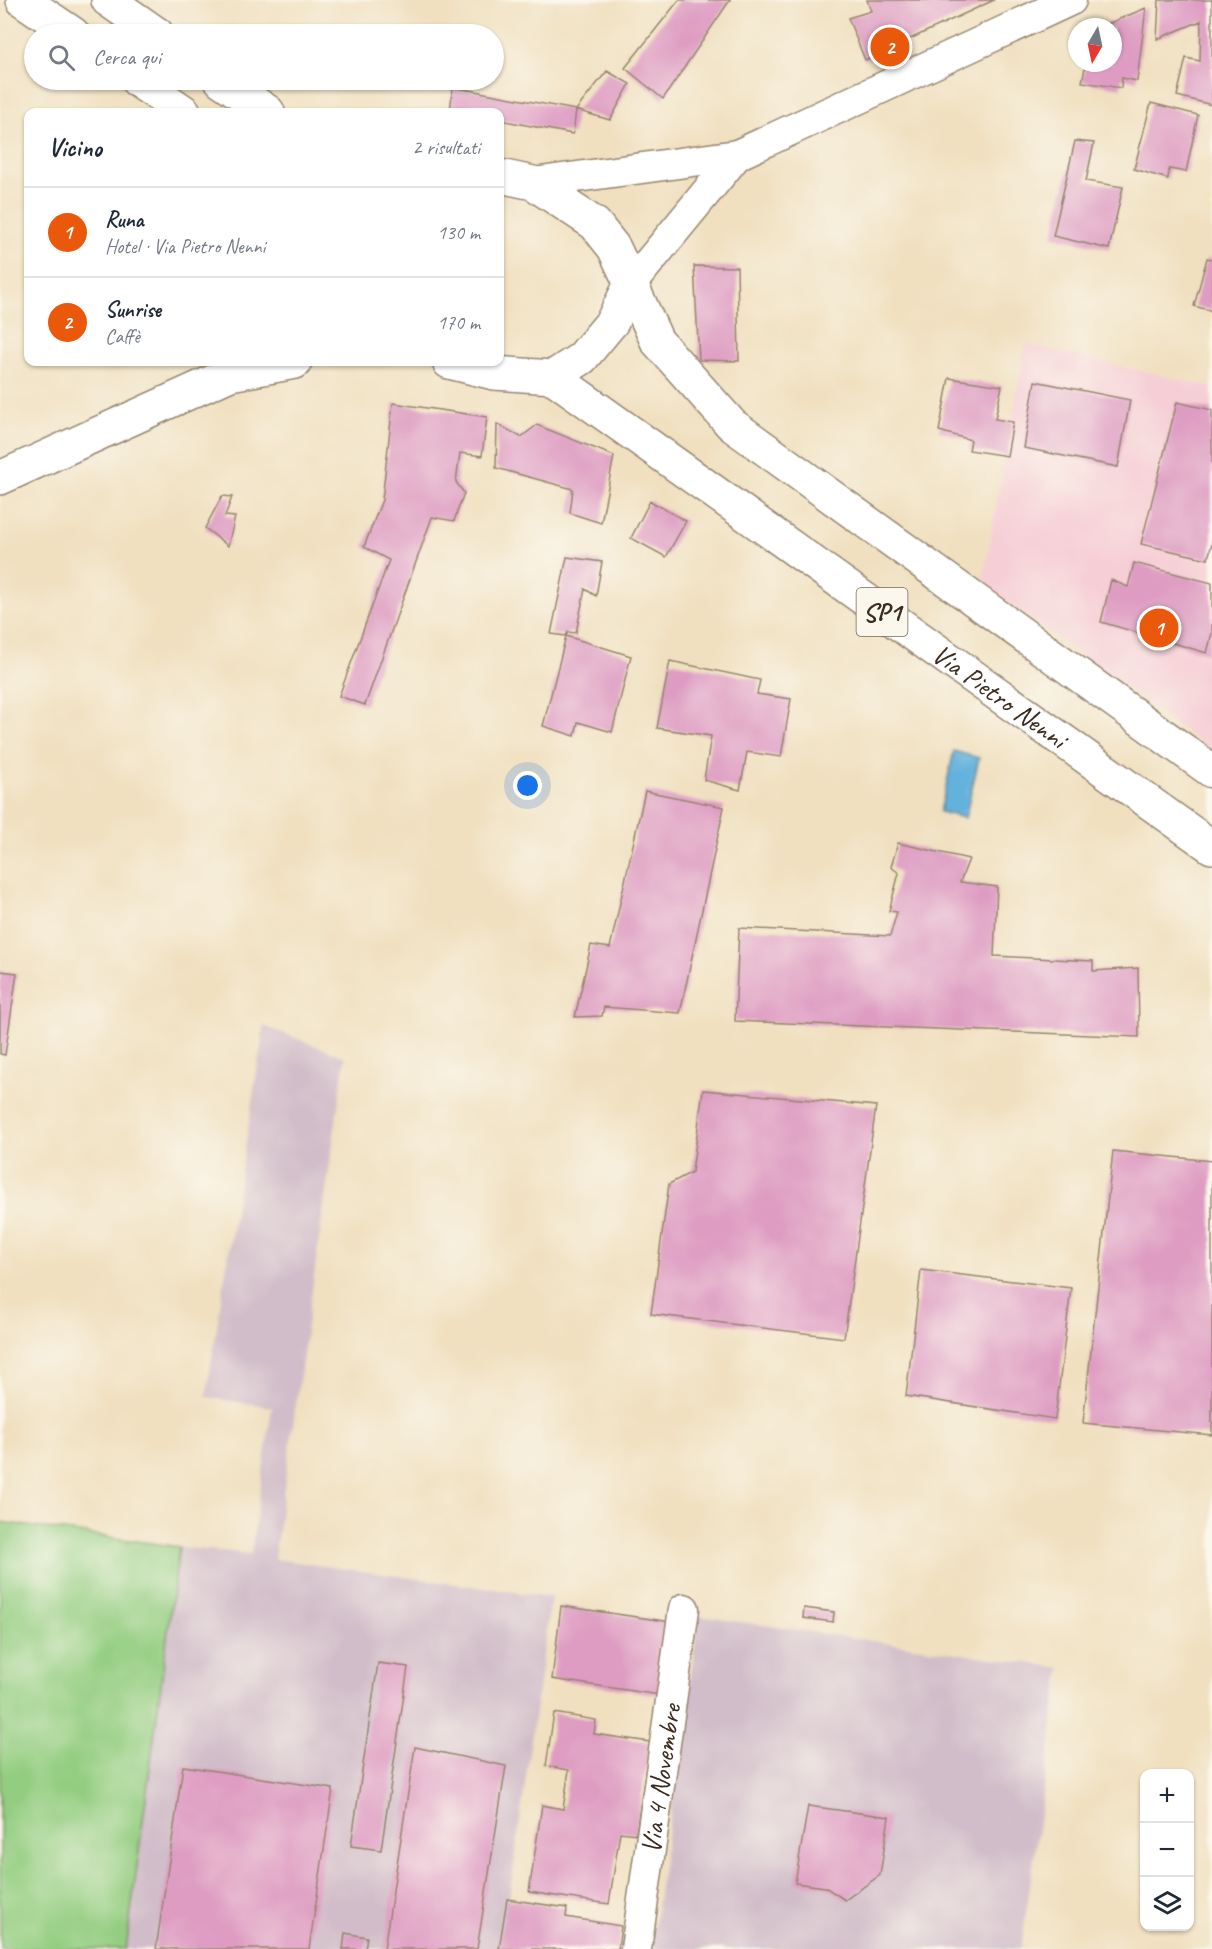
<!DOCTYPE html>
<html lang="it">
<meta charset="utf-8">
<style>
:root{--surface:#fff;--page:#f6f6f7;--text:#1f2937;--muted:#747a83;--line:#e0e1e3;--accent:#ea580c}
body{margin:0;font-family:Caveat,sans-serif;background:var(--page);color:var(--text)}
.controls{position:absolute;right:18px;bottom:18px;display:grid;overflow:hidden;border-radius:12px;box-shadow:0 2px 4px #0004}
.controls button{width:54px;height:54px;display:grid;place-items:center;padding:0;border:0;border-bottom:2px solid var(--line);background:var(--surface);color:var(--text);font:30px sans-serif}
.compass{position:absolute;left:1068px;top:18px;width:54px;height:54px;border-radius:50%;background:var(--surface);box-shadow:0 2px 4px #0004;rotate:189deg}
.you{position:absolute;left:528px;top:786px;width:21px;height:21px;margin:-15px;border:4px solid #fff;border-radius:50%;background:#1a73e8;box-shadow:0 0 0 9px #1a73e833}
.badge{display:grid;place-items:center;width:39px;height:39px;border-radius:50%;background:var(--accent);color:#fff;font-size:20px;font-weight:700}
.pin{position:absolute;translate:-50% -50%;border:3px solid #fff;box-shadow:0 2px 6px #0006}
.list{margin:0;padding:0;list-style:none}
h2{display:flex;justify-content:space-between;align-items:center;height:78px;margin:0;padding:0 24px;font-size:26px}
h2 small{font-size:20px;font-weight:400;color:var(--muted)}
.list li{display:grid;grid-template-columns:39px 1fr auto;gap:18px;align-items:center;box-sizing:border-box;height:90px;padding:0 24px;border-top:2px solid var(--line)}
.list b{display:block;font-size:22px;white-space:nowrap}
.list p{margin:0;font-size:20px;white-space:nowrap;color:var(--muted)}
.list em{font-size:20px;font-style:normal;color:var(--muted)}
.icon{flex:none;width:33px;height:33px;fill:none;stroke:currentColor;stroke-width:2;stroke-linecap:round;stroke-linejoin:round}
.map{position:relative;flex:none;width:1212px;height:1949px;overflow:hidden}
.search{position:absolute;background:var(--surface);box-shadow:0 2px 4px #0004;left:24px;top:24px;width:480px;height:66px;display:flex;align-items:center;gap:15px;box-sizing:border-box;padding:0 21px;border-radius:33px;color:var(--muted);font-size:22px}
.panel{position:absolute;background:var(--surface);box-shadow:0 2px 4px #0004;left:24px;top:108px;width:480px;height:258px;border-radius:12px}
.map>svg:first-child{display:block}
.built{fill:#f6cfd6}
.industrial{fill:#d1bdc9}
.green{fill:#93cd80;stroke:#677c4f;stroke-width:1.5}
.water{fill:#63b1dd;stroke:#4f6e7e;stroke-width:1.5}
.building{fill:#de9cc2}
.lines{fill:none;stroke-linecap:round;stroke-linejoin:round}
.minor-casing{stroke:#96856f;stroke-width:33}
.tertiary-casing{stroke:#96856f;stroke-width:36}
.primary-casing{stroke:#96856f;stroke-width:36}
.minor{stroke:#fff;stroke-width:30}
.tertiary{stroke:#fff;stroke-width:33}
.primary{stroke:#fff;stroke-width:33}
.labels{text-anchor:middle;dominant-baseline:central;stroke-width:6;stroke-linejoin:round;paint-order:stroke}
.shield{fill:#fbf7ec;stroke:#75685c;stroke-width:1.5}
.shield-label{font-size:27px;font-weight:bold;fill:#3b2a1e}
.street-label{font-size:28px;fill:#3b2a1e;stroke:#fbf7ec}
</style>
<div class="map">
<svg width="1212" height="1949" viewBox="0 0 1212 1949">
<rect width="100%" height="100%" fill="#fbf7ec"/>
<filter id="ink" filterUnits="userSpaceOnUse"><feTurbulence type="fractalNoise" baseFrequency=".0167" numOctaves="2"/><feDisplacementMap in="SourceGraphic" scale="12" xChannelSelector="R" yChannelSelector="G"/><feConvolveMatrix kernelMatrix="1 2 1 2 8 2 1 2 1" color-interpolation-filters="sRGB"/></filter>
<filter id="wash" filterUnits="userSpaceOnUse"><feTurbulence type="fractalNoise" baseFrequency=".008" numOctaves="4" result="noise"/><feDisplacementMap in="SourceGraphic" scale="24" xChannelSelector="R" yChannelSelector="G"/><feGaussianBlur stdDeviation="1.35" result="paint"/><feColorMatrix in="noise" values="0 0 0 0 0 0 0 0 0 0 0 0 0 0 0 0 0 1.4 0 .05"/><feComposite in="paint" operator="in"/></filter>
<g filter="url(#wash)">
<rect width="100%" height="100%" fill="#f0e0c0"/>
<path class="built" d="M 1026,344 L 1212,387 L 1212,751 L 982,584 Z"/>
<path class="industrial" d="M 264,1026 L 345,1057 L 274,1559 L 551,1597 L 502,1949 L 126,1949 L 179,1547 L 251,1554 L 272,1407 L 206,1397 Z
M 699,1616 L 1061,1668 L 1021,1949 L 651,1949 Z"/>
<path class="green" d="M 0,1522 L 179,1547 L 126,1949 L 0,1949 Z"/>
<path class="water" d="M 954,751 L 979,758 L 965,818 L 940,812 Z"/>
<g id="blocks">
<path class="building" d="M 679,0 L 730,0 L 663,99 L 625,68 Z
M 867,0 L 994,0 L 865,60 L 848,18 L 871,11 Z
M 1159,0 L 1212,0 L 1212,105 L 1177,96 L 1186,58 L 1200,61 L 1201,21 L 1157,39 Z
M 1146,8 L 1137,81 L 1122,78 L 1121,88 L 1082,82 L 1086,63 L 1113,63 L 1113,27 L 1100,27 Z
M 607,71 L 630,84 L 610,120 L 576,110 Z
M 453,87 L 576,110 L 573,134 L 500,120 L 500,112 L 450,111 Z
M 1151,103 L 1198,115 L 1186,172 L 1169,169 L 1168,179 L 1134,169 Z
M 1075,141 L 1094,143 L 1086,181 L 1123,187 L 1109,249 L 1053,236 Z
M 1207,258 L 1212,259 L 1212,311 L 1194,306 Z
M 694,266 L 737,267 L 739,361 L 699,360 Z
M 949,378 L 1002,386 L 995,419 L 1013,422 L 1007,456 L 969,450 L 971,440 L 939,431 Z
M 1035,381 L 1130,400 L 1118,467 L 1024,448 Z
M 1177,402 L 1212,410 L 1212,543 L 1208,559 L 1141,544 Z
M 393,403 L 487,417 L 482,456 L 460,453 L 456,482 L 464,493 L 454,521 L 432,517 L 365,705 L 339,696 L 389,560 L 364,547 L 382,500 Z
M 497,424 L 521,437 L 537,425 L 614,456 L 601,523 L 570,513 L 573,489 L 496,468 Z
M 222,496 L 232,497 L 225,516 L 235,517 L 228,546 L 205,528 Z
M 650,501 L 686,521 L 666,557 L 631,538 Z
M 567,557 L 602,562 L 596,596 L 585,589 L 576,633 L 568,632 L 566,636 L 631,656 L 612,732 L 578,722 L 575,736 L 543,726 L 566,636 L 551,634 Z
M 1134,563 L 1212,583 L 1212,633 L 1207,653 L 1101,622 L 1111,580 L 1128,587 Z
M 670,661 L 760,680 L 757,694 L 791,699 L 781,757 L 747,752 L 740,790 L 704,780 L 711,736 L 657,728 Z
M 645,791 L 724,807 L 680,1013 L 604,1007 L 602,1016 L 575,1017 L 591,945 L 610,948 Z
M 898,843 L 969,859 L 960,882 L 997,887 L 994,956 L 1093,961 L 1093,971 L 1138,968 L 1139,1037 L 735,1021 L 739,928 L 890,936 L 897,912 L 889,911 L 899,873 L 891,867 Z
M 0,971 L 17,973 L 5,1055 L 0,1054 Z
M 703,1090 L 876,1106 L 844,1338 L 651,1314 L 669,1184 L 692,1172 Z
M 1113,1151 L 1212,1161 L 1212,1435 L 1083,1423 Z
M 921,1270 L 1071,1288 L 1055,1419 L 906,1396 Z
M 561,1606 L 671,1622 L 660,1695 L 552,1679 Z
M 804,1608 L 834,1612 L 833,1622 L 803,1618 Z
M 378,1663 L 408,1667 L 381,1850 L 351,1846 Z
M 554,1713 L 596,1720 L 594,1734 L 650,1742 L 636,1834 L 620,1832 L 609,1904 L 529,1892 L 542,1805 L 563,1809 L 569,1770 L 546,1766 Z
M 415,1747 L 506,1766 L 477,1949 L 384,1949 Z
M 183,1766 L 333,1789 L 309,1949 L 156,1949 Z
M 808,1806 L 889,1817 L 880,1875 L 845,1900 L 825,1887 L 795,1883 Z
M 507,1899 L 567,1908 L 566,1917 L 621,1926 L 618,1949 L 499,1949 Z
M 345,1933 L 367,1937 L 365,1949 L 343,1949 Z"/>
</g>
</g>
<g filter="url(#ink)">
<use href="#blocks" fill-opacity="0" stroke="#96856f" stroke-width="1.5"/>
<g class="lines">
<g class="minor-casing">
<g id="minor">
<path d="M 533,183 L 737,155 L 1071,0"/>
<path d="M 631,284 L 737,155"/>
<path id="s1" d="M 636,1949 L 684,1609"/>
</g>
</g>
<g class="tertiary-casing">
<path id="tertiary" d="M 0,478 L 230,374 L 295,362"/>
</g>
<g class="primary-casing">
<g id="primary">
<path d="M 23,0 L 73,34"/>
<path d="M 108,0 L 157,34"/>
<path d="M 137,80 L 184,112"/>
<path d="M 221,80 L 268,112"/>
<path d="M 631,284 L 657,341 L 732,425 L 1212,771"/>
<path d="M 449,362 L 494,373 L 553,377 L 582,358 L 612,322 L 631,284 L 614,248 L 595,224 L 533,183 L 500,176"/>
<path id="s2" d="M 553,377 L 1212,847"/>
</g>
</g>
<use href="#minor" class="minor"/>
<use href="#tertiary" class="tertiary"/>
<use href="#primary" class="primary"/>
</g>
</g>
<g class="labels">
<rect class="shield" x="856.5" y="588" width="51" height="48" rx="4.5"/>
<g class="shield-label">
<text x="882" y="612">SP1</text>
</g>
<g class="street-label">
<text stroke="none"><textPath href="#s2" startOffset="549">Via Pietro Nenni</textPath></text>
<text stroke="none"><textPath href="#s1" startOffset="172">Via 4 Novembre</textPath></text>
</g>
</g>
</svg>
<div class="controls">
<button>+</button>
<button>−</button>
<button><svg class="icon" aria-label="layers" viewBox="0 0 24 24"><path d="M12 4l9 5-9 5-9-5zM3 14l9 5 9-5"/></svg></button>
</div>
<svg class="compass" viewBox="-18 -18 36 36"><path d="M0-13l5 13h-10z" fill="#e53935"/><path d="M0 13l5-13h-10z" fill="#747a83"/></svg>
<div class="you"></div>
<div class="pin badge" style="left:1159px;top:628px">1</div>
<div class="pin badge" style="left:890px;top:47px">2</div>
<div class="search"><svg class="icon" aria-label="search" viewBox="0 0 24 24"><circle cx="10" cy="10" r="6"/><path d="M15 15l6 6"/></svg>Cerca qui</div>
<section class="panel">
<h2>Vicino<small>2 risultati</small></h2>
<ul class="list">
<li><span class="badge">1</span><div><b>Runa</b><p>Hotel · Via Pietro Nenni</p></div><em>130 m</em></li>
<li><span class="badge">2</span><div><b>Sunrise</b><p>Caffè</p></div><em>170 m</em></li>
</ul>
</section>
</div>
